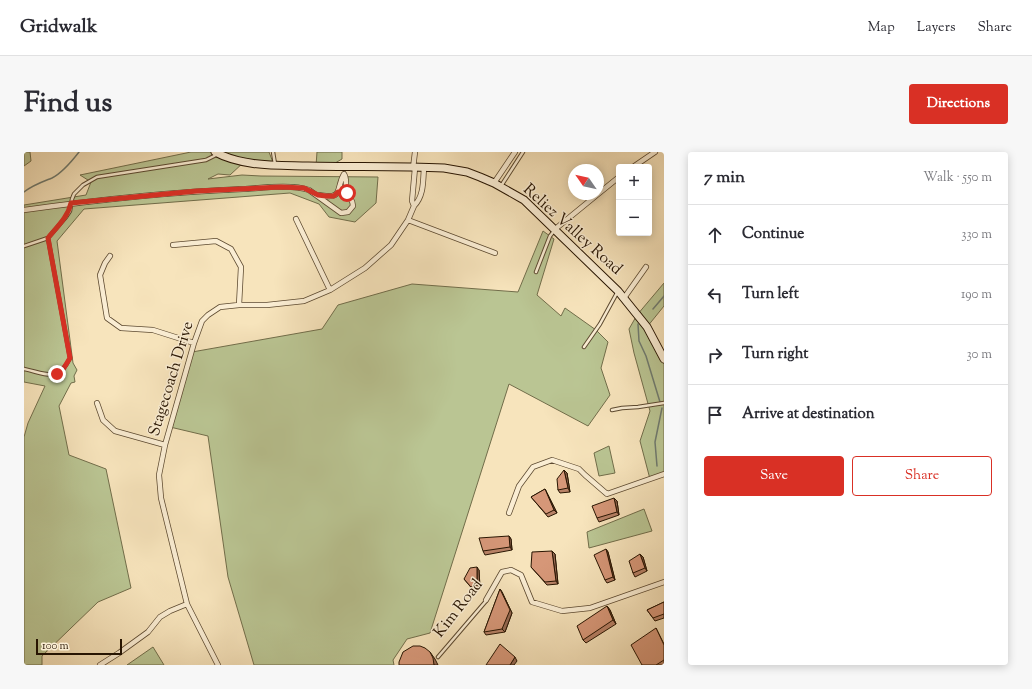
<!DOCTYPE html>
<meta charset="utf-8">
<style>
:root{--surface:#fff;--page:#f7f7f7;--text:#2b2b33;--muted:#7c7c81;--line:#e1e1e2;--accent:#d93025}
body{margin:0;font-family:"Sorts Mill Goudy",serif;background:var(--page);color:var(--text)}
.controls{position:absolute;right:12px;top:12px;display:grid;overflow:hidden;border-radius:4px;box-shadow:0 2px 10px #0003}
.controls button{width:36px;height:36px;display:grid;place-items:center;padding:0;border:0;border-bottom:1px solid var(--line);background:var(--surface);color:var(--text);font:20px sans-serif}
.compass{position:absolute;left:544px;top:12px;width:36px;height:36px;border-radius:50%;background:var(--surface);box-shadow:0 2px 10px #0003;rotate:304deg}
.scale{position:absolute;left:12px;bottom:10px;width:86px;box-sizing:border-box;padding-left:4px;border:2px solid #281502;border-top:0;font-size:11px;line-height:14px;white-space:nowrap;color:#281502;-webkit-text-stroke:3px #faedd3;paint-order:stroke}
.stop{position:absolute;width:12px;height:12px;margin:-9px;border:3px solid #d93025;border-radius:50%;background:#fff}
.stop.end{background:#d93025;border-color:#fff;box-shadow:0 1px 4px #0008}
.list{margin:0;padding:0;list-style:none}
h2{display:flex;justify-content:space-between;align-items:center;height:52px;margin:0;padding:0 16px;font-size:17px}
h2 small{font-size:13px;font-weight:400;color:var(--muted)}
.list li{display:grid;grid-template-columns:26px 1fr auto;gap:12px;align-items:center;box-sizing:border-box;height:60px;padding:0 16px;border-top:1px solid var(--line)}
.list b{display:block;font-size:15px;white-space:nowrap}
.list em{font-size:13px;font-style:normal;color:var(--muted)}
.actions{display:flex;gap:8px;padding:12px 16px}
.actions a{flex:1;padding:9px 0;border:1px solid var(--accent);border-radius:4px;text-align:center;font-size:14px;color:var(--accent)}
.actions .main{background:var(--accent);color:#fff}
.icon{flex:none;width:22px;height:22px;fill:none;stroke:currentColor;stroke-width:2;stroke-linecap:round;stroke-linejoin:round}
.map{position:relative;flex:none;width:640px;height:513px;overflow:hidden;border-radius:4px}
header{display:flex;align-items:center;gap:24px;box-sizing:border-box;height:56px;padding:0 20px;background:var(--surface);border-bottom:1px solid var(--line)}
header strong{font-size:19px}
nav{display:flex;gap:22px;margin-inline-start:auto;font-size:14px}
.intro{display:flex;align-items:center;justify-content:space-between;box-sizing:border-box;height:96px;padding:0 24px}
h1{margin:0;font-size:28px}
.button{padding:10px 18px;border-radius:4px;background:var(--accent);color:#fff;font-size:14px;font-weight:700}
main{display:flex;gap:24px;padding:0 24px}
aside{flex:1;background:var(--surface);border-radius:4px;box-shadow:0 2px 10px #0003}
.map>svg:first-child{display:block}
.green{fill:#bac593;stroke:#716d4a}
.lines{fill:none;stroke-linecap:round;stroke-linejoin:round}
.stream{stroke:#6f7a6f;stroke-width:1.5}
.service-casing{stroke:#5c4930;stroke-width:4.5}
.minor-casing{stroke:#5c4930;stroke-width:6}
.secondary-casing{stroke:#281502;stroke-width:9}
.service{stroke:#faedd3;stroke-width:2.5}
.minor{stroke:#faedd3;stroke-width:4.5}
.secondary{stroke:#faedd3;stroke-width:7}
.wall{fill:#b88267;stroke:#281502}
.shaded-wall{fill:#966a54;stroke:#281502}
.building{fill:#d69778;stroke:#281502}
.route{stroke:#d93025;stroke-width:5}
.labels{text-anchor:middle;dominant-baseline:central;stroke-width:3;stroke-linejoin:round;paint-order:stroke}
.street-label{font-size:16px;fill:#281502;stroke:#faedd3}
</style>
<header>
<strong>Gridwalk</strong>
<nav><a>Map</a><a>Layers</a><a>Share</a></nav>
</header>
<div class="intro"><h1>Find us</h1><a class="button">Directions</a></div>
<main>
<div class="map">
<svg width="640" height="513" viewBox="0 0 640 513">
<rect width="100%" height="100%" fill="#f7e4bc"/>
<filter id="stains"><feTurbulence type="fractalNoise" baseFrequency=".005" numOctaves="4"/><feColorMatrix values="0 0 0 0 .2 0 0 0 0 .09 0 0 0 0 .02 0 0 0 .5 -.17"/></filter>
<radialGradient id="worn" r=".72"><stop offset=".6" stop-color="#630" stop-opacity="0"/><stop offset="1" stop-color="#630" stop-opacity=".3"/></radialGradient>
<path class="green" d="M 0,0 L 6,0 L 7,9 L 0,14 Z
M 167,0 L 245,0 L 250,13 L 220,10 L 206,23 L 194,22 L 184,27 L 218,23 L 237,24 L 354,25 L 352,51 L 331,70 L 305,65 L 295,52 L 266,41 L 60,57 L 33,89 L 49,211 L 53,218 L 50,224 L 51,230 L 47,231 L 35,254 L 45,303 L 82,317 L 107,436 L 74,450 L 18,504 L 18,513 L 0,513 L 0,285 L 4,271 L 21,234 L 0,230 L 0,53 L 62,43 L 67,30 L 56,23 Z
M 293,0 L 318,0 L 318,7 L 306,14 L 292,14 Z
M 519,79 L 530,87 L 513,143 L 537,164 L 541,156 L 572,178 L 584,190 L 577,216 L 586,243 L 564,274 L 485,232 L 406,481 L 383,487 L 369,508 L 370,513 L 230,513 L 204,425 L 184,284 L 146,275 L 168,200 L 298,177 L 314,153 L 388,132 L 494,140 Z
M 640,131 L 640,154 L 623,175 L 640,207 L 640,322 L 626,327 L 616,289 L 626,259 L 610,201 L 605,177 L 613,163 Z
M 585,294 L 591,321 L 575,324 L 570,301 Z
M 620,357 L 628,379 L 565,396 L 563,380 Z
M 129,495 L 140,513 L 103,513 Z"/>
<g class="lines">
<path class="stream" d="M 0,40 C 9,33 18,30 28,26 C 38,21 48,9 55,0
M 629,157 L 640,144
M 614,172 L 615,189 L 622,204 L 636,250
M 633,314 L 631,290 L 638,256"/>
<g class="service-casing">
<path id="service" d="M 249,0 L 251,12
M 477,34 L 499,0
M 0,94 L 24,86 L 42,65 L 46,59 L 48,47 L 50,42 L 59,33 L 73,25 L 182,8 L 192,3
M 512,120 L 526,84 L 530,79
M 560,195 L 576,172 L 594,139
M 0,217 C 23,222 34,231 46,206 L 24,86
M 588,258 L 598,256 L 614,255 L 640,251
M 414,505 L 462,449"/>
</g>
<g class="minor-casing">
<path id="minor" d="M 609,15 L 631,0
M 389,16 L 391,0
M 391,16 L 388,49 L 390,54 C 400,44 399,29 400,15
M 470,31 L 491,0
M 574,42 L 595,25
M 0,58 C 72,48 145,40 219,37 C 238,36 267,32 285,38 L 317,61 L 324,60 L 329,54 C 329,48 326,47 324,42 C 320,35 324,28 320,22 C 311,37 321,48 294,43
M 272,67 L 306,138
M 384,68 L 471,101
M 530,78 L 574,42
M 149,93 L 192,89 L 207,97 L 217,115 L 215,153
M 86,104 L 81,111 L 76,123 L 83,166 L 97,176 L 129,178 L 170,191
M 600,146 L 622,115
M 73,251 L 79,268 L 91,279 L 141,293
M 485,361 L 495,334 L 509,315 L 528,308 L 555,317 L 561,323 L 583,342 L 640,322
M 462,448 L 478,420 L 487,418 L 497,423 L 508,450 L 538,459 L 566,456 L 640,430
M 76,513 L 95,501 L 124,480 L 136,465 L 146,459 L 163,452
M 194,513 L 163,452 L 137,346 L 135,323 L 141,293 L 170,191 L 178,169 L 184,163 L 196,155 L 215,153 L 243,153 L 280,149 L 306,138 L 341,116 L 367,93 L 384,68 L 390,54"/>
</g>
<g class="secondary-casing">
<path id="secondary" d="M 191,0 C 219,15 254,13 284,14 C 329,15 375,14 420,16 L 443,20 L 456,25 L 470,31 L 500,48 L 594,139 L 623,175 L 640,207"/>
</g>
<use href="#service" class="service"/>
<use href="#minor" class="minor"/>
<use href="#secondary" class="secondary"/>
</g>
<path class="wall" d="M 540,318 L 543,321 L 546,340 L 536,341 L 534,338 Z
M 521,337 L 533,361 L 524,365 L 507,345 Z
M 590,346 L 593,349 L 595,363 L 575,370 L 573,366 Z
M 485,384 L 487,387 L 488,398 L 461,403 L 459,399 Z
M 582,397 L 584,400 L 591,428 L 583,431 L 581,428 Z
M 528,399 L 531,402 L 534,432 L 523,433 L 507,415 Z
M 616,402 L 619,405 L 623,419 L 611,425 L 609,421 Z
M 455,418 L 456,436 L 450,439 L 440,427 Z
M 476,437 L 478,440 L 488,461 L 481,480 L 462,483 L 460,480 Z
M 640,450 L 640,466 L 631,469 L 623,458 Z
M 583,454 L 586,458 L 592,472 L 562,491 L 559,488 Z
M 632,476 L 640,492 L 640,513 L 618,513 Z"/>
<path class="shaded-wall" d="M 540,318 L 543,321 L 546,340 L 544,336 Z
M 521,337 L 533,361 L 530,358 Z
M 590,346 L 593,349 L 595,363 L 593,360 Z
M 485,384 L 487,387 L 488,398 L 486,395 Z
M 582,397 L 584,400 L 591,428 L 589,425 Z
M 528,399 L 531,402 L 534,432 L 532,429 Z
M 616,402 L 619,405 L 623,419 L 621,416 Z
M 453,415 L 455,418 L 456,436 L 453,433 Z
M 476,437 L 478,440 L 488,461 L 481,480 L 478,477 Z
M 583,454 L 586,458 L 592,472 L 589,468 Z
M 406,500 L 411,507 L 414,513 L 410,513 Z
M 491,505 L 493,509 L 490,513 L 486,513 Z"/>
<path class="building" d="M 540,318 L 544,336 L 534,338 L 533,327 Z
M 521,337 L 530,358 L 522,362 L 507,345 Z
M 590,346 L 593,360 L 573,366 L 568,354 Z
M 485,384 L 486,395 L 459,399 L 455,386 Z
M 582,397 L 589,425 L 581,428 L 570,403 Z
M 528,399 L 532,429 L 521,430 L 507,415 L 508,400 Z
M 616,402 L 621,416 L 609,421 L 605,409 Z
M 453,415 L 453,433 L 447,435 L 440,427 L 446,416 Z
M 476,437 L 486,458 L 478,477 L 460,480 Z
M 640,450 L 640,462 L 629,466 L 623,458 Z
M 583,454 L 589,468 L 559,488 L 553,474 Z
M 632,476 L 640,493 L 640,508 L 632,513 L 618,513 L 607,493 Z
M 476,492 L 491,505 L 486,513 L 462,513 Z
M 389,494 L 396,494 L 401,496 L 406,500 L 409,506 L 410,513 L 375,513 L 375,510 L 379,500 Z"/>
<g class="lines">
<path class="route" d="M 33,222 L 38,219 L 46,206 L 24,86 C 33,75 44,65 47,51 L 173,39 L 257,35 L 280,36 L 294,43 L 302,44 L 310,44 L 314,40 L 323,41"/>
</g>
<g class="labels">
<g class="street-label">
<text transform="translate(548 78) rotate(42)">Reliez Valley Road</text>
<text transform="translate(148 227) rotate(-73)">Stagecoach Drive</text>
<text transform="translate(435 457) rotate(-52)">Kim Road</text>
</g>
</g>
<rect width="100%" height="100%" filter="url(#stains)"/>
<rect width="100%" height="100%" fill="url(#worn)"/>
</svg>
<div class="controls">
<button>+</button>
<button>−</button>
</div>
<svg class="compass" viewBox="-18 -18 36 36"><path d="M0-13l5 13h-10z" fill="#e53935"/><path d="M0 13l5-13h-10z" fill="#7c7c81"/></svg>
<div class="scale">100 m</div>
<div class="stop" style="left:323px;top:41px"></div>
<div class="stop end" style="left:33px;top:222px"></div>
</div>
<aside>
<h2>7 min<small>Walk · 550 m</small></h2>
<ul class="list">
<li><svg class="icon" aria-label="ahead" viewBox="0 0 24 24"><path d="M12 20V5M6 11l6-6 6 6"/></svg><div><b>Continue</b></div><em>330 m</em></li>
<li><svg class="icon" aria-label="left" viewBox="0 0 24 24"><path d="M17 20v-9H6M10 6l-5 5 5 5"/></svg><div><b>Turn left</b></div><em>190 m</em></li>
<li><svg class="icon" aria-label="right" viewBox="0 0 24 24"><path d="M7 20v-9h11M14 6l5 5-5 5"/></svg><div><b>Turn right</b></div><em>30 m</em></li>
<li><svg class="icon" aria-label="arrive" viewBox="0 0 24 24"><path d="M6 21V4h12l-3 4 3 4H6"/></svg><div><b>Arrive at destination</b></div></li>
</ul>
<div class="actions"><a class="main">Save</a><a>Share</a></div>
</aside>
</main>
